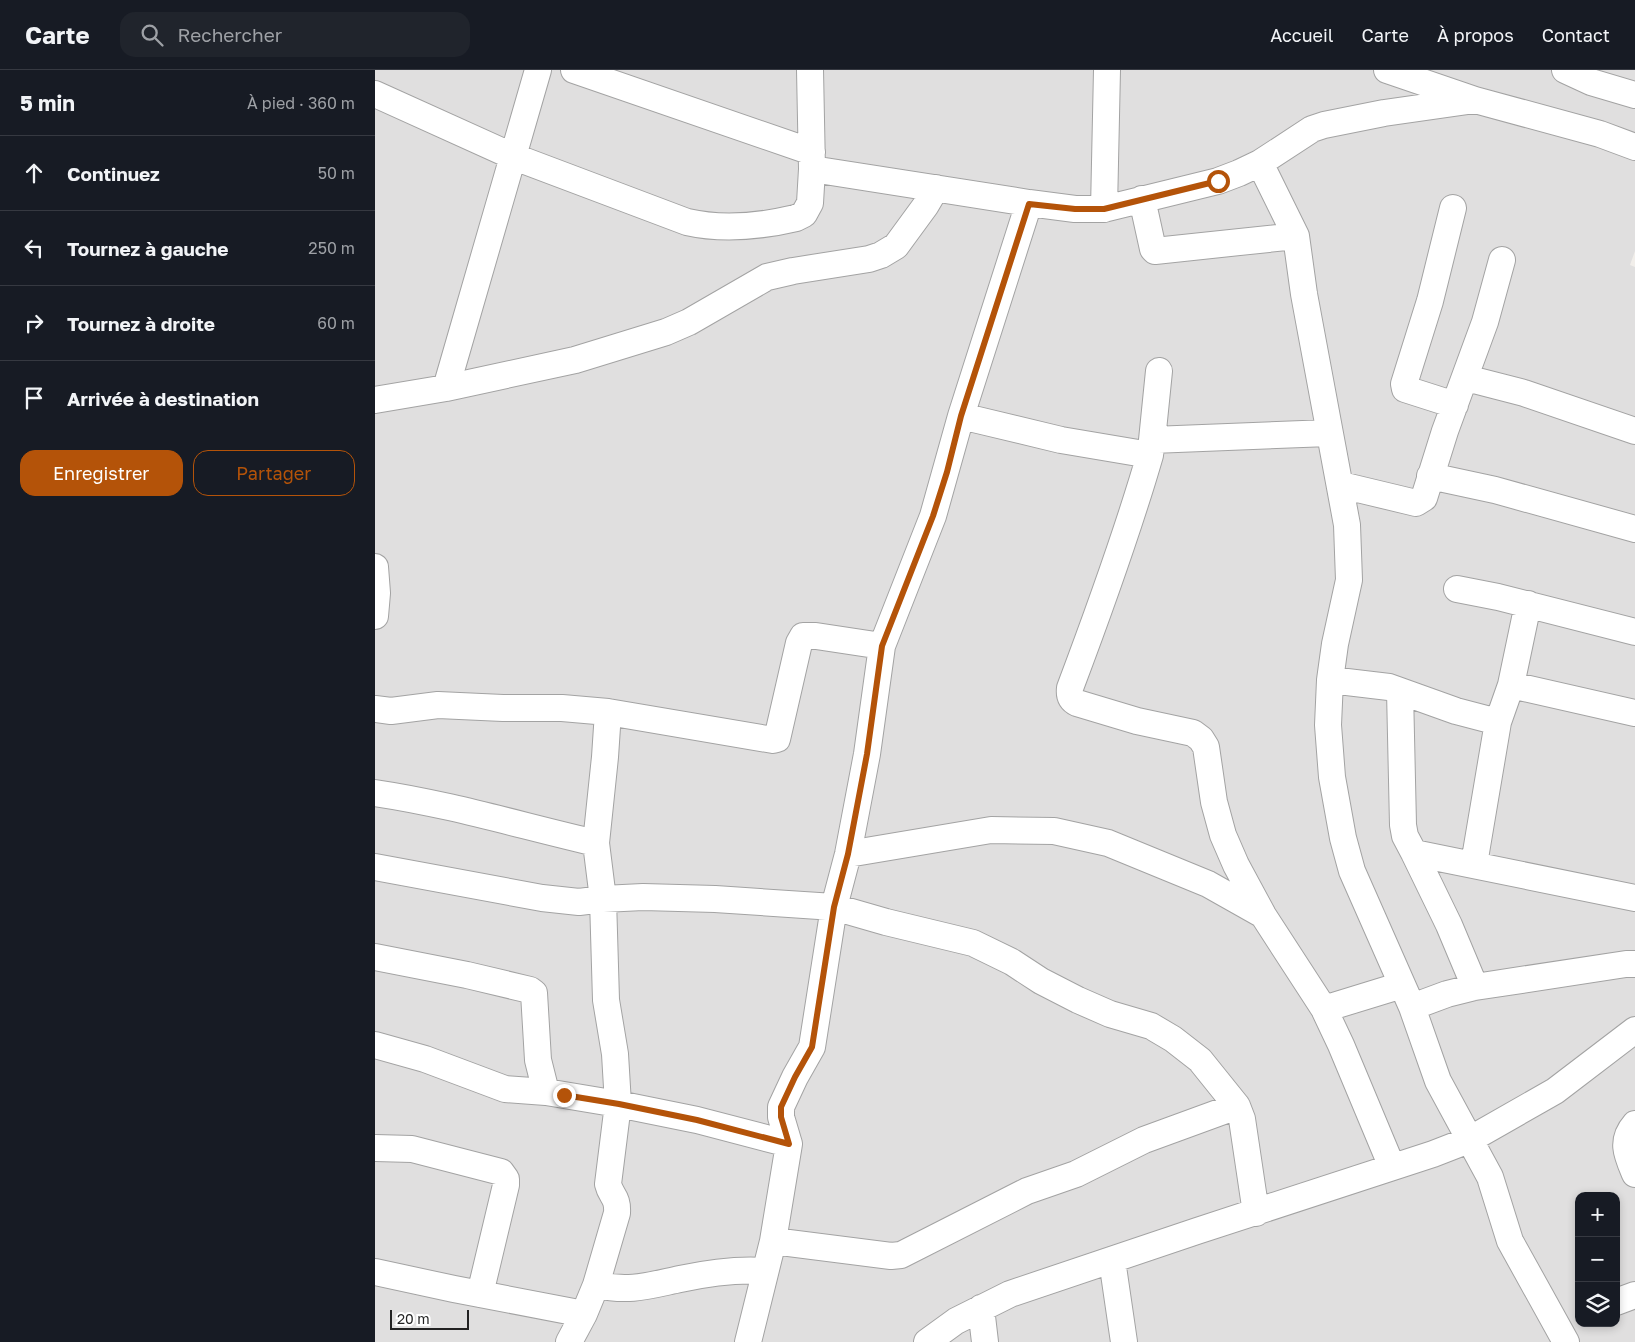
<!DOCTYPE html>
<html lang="fr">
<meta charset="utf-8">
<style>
:root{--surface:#171b24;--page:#20242c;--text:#f1f3f6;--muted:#9ea1a6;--line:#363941;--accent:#b45309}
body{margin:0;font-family:"Golos Text",sans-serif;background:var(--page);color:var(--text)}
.controls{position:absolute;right:15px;bottom:15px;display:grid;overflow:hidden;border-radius:10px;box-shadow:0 2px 8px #0003}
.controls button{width:45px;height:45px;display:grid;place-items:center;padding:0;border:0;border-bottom:1px solid var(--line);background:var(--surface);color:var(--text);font:25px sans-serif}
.scale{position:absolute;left:15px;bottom:12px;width:79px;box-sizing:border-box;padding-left:5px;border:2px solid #222;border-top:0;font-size:14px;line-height:18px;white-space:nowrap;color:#222;-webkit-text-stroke:4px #fff;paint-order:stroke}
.stop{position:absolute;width:15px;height:15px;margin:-11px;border:4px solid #b45309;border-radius:50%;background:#fff}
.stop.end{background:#b45309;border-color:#fff;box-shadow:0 1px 5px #0008}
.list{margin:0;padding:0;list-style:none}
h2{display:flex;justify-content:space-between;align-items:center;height:65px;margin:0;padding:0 20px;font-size:21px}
h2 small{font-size:16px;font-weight:400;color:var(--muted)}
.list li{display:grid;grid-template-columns:32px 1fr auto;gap:15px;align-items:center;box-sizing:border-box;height:75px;padding:0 20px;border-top:1px solid var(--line)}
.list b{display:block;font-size:19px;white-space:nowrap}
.list em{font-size:16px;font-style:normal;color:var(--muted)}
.actions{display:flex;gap:10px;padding:15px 20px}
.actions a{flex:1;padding:11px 0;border:1px solid var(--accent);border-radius:15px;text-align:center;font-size:18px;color:var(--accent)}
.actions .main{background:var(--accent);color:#fff}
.icon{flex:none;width:28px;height:28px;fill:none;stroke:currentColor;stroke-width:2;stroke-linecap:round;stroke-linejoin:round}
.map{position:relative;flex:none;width:1260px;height:1272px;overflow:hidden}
header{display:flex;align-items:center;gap:30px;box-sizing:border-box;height:70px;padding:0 25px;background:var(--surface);border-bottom:1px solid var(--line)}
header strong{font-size:24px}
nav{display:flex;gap:28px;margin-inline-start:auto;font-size:18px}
.search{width:350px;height:45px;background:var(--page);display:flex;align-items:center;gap:12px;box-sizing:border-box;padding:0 18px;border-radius:15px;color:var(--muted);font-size:19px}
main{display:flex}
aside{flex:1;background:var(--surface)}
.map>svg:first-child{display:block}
.residential{fill:#e0dfdf;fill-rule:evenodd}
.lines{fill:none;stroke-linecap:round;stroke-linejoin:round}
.street-casing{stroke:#a3a3a3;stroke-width:28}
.street{stroke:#fff;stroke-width:26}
.route{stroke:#b45309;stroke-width:6}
</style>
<header>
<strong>Carte</strong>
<div class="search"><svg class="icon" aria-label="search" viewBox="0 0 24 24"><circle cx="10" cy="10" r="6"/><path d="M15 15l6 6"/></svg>Rechercher</div>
<nav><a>Accueil</a><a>Carte</a><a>À propos</a><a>Contact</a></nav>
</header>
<main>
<aside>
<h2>5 min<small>À pied · 360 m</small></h2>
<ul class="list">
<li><svg class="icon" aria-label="ahead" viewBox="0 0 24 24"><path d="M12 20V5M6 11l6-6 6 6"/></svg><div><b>Continuez</b></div><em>50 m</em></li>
<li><svg class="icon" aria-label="left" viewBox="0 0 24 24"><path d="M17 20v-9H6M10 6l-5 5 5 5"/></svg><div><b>Tournez à gauche</b></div><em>250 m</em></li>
<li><svg class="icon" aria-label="right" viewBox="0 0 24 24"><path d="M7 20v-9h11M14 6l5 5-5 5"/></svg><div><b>Tournez à droite</b></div><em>60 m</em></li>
<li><svg class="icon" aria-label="arrive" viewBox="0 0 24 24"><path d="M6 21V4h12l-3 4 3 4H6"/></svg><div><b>Arrivée à destination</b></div></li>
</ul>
<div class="actions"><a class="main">Enregistrer</a><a>Partager</a></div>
</aside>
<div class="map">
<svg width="1260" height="1272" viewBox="0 0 1260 1272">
<rect width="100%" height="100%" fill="#f1eeea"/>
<path class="residential" d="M 0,0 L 1260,0 L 1260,181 L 1255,195 L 1260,197 L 1260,1272 L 0,1272 ZM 1204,1126 L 1241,1126 L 1241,1253 L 1204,1253 Z"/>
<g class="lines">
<g class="street-casing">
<path id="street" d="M 199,0 L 437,82
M 1012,0 L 1100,30 L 1225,64 L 1260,77
M 1190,0 L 1216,12 L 1260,25
M 0,24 L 137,86 L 312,152 C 347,160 387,156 421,148 L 429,144 L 435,133 L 437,99 L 435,0
M 885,93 L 921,166 L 929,224 L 972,455 L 974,510 L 960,574 L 955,610 L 953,655 L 957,707 L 968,768 L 977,801 L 1037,937 L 1072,924 L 1100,917 L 1251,894 L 1260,894
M 437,99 L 654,133 L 700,139 L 729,139 L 843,111 L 864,103 L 885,93 L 937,59 L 949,55 L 1009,43 L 1100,30
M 767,129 L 778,179 L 780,181 L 921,166
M 1078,138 L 1055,231 L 1029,314 L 1030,319 L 1080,335
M 729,139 L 732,0
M 1091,308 L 1149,323 L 1260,361
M 71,318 L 163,0
M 0,330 L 71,318 L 200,290 L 291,262 L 314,252 L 392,207 L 418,201 L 494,189 L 506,185 L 521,176 L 551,135 L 561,118
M 586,346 L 686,370 L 775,385 L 777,370 L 954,363
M 777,370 L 784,301
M 775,385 C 752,464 724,541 695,618 C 694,626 696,630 702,633 L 762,651 L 818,663 L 826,669 L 831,677 L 839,732 L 848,765 L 861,795 L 888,845 L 949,939 L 966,975 L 1017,1097
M 1055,406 L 1120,420 L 1260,459
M 966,415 L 1041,433 L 1049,428 L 1070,361 L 1110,252 L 1127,190
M 0,497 L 2,523 L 0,546
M 1082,519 L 1123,527 L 1260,562
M 955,610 L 1014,617 L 1081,641 L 1123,652
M 1136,615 L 1260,643
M 1025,621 L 1028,755 L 1030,766 L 1039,783 L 1260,828
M 0,639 L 16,641 L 63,635 L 128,638 L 187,638 L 233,642 L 230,687 L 221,773
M 233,642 L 398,670 L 402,669 L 424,573 L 428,566 L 441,566 L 507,576 L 558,446 L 586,346 L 654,133
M 0,723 C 75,734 147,756 221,773 L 228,829 L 231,930 L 240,984 L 243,1034 L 233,1114 C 236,1127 243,1126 242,1143 L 221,1215 L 209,1244 L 194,1272
M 1039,783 L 1074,855 L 1100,917
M 473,784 L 616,760 L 679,761 L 733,773 L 833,814 L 888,845
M 1099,794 L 1123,652 L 1136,615 L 1153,534
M 0,797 L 167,828 L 204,832 L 228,829 L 268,827 L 340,829 L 459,837 L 511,852 L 598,873 L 637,892 L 666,911 L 703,930 L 735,944 L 776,956 L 798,969 L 825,990 L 862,1036
M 0,887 L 92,905 L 155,920 L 159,923 L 163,990 L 171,1022
M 1037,937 L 1063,1011 L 1115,1107 L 1135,1171 L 1191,1272
M 949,939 L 1027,915
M 0,975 L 50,989 L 130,1019 L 171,1022 L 243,1034 L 322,1050 L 414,1074 L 398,1171 L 373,1272
M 1260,1054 C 1245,1071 1252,1085 1260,1104
M 414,1074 L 406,1047 L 406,1037 L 420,1007 L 437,977 L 459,837 L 473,784 L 492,684 L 507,576
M 0,1078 L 37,1079 L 126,1102 L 131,1109 L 131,1115 L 105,1224
M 398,1171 L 516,1186 L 526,1185 L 652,1121 L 701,1104 L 769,1070 L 862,1036 L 867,1049 L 881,1143
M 737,1190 L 749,1272
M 0,1202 L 79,1219 L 209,1244
M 221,1215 C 255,1222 272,1216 305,1209 C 333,1203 362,1199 390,1201
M 1241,1232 L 1260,1225
M 606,1238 L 610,1272
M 552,1272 L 581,1251 L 635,1224 L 822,1161 L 1058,1084 L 1094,1070 L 1180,1021 L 1260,960"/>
</g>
<use href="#street" class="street"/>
</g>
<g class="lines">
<path class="route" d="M 189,1025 L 244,1034 L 322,1050 L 414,1074 L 406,1047 L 406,1037 L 420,1007 L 437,977 L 459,837 L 473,784 L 492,684 L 507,576 L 558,446 L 572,402 L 586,346 L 654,134 L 700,139 L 729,139 L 843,111"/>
</g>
</svg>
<div class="controls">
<button>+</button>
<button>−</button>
<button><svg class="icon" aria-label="layers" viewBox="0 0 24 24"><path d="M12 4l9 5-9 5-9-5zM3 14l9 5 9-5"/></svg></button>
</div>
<div class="scale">20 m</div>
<div class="stop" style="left:843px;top:111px"></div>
<div class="stop end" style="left:189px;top:1025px"></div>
</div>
</main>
